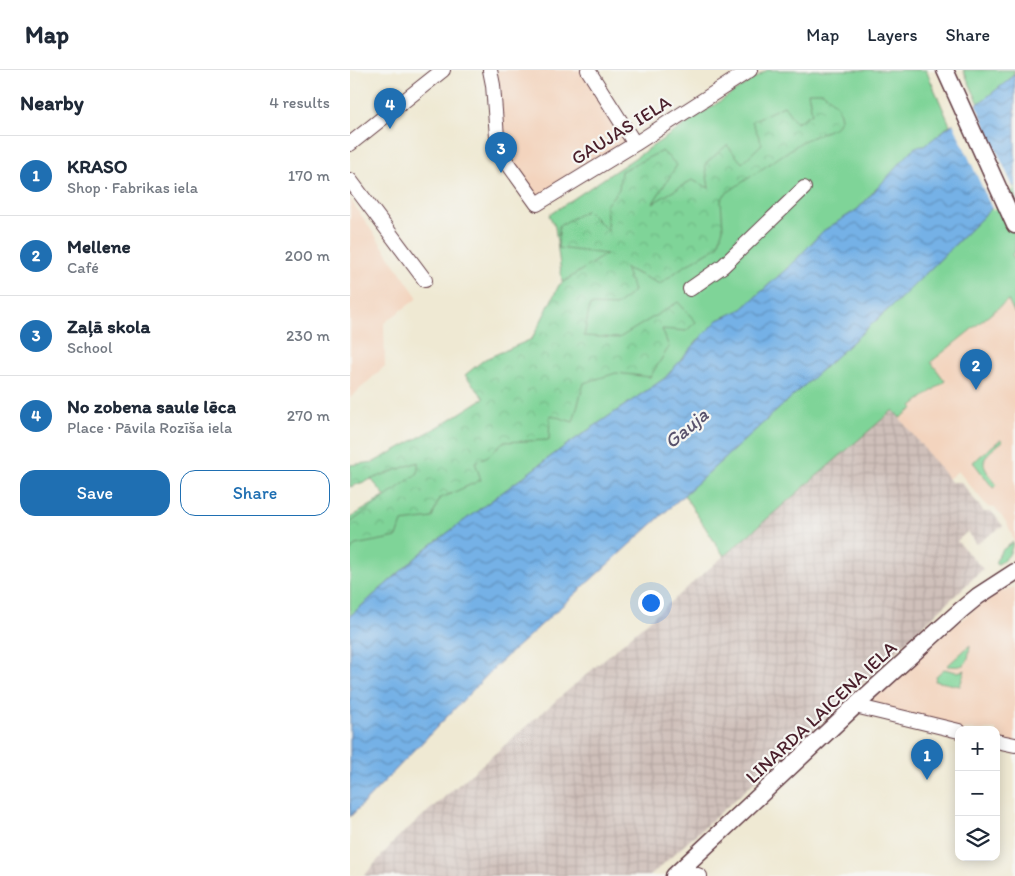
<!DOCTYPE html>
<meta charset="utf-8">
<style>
:root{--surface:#fff;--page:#f6f6f7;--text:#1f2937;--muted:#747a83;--line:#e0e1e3;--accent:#1f6fb2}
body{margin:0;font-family:Itim,sans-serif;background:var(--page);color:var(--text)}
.controls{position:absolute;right:15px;bottom:15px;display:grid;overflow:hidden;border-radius:10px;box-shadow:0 2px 12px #0003}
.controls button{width:45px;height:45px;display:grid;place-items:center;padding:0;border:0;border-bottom:1px solid var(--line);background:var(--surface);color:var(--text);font:25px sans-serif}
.you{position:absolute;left:300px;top:532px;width:18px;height:18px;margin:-12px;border:4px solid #fff;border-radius:50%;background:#1a73e8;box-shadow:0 0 0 8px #1a73e833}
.badge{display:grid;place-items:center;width:32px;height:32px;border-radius:50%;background:var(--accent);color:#fff;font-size:16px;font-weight:700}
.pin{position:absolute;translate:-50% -41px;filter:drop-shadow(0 1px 2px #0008)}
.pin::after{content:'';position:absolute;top:26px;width:18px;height:15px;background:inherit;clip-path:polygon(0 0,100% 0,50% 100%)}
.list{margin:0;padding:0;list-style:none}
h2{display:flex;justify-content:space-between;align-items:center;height:65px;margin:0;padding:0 20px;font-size:21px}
h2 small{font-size:16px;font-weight:400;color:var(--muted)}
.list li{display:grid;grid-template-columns:32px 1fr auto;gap:15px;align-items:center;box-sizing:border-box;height:80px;padding:0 20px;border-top:1px solid var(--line)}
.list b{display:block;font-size:19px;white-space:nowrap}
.list p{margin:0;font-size:16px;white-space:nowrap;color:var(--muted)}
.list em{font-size:16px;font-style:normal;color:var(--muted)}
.actions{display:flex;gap:10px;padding:15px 20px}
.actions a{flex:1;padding:11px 0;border:1px solid var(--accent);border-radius:15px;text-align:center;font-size:18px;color:var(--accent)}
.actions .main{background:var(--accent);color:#fff}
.icon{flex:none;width:28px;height:28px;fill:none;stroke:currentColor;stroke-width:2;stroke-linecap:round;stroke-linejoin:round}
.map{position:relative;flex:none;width:665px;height:806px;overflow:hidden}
header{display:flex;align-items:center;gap:30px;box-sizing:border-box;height:70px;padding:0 25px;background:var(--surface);border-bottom:1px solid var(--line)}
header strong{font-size:24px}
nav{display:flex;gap:28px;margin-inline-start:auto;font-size:18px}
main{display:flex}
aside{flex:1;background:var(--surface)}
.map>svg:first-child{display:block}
.built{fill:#f3d4be}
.industrial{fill:url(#industrial-grid)}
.green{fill:#7fd498;stroke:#647a62}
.park{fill:url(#park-crowns);stroke:#647a62}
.water{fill:url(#water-waves);stroke:#5f6888}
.pier{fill:#efe9d3}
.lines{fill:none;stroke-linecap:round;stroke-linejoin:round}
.minor-casing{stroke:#633d44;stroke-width:16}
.major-casing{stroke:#633d44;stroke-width:19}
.minor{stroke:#fff;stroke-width:14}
.major{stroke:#fff;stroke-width:16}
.labels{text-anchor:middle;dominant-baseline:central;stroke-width:4.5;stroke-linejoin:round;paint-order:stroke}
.street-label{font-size:19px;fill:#4a1f2b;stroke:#f6f6f2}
.water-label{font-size:20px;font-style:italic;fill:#59526c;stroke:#f6f6f2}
</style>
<header>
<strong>Map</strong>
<nav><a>Map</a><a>Layers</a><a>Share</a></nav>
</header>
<main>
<aside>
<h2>Nearby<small>4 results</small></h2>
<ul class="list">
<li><span class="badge">1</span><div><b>KRASO</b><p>Shop · Fabrikas iela</p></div><em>170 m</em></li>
<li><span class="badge">2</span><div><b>Mellene</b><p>Café</p></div><em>200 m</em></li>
<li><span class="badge">3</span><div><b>Zaļā skola</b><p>School</p></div><em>230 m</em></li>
<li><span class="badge">4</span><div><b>No zobena saule lēca</b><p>Place · Pāvila Rozīša iela</p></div><em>270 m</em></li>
</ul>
<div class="actions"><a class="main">Save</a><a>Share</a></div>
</aside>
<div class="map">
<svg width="665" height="806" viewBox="0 0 665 806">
<defs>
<pattern id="industrial-grid" width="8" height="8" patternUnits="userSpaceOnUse" patternTransform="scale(1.25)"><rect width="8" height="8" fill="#cfc0ba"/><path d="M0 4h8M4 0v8" fill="none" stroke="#b3a5a0"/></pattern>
<pattern id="park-crowns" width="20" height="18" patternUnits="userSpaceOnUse" patternTransform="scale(1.25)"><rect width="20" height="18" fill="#7fd498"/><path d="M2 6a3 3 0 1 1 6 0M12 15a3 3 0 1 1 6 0" fill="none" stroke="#6fb683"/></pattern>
<pattern id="water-waves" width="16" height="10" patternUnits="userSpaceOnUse" patternTransform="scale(1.25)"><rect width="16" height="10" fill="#74b1e6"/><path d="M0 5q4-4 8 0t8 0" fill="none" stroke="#618fbb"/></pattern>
</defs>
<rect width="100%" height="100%" fill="#f6f6f2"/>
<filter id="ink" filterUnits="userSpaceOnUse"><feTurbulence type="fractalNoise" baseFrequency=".02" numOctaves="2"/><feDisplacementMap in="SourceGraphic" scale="10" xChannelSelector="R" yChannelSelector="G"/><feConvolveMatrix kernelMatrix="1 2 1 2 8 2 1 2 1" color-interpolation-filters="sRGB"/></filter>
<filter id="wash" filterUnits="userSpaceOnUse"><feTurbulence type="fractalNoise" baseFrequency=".0096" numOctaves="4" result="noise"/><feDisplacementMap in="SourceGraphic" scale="20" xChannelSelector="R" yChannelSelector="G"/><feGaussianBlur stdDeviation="1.12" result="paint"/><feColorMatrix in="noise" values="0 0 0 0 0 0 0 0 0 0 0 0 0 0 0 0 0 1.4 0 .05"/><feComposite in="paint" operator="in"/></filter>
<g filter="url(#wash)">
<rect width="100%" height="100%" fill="#efe9d3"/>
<path class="built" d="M 147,0 L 237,0 L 281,73 L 188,131 L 150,79 Z
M 0,129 L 68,228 L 34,253 L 35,296 L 0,328 Z
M 665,210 L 665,473 L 657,453 L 645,438 L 638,437 L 608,401 L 598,409 L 535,330 Z
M 665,517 L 665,676 L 646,671 L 646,660 L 609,660 L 513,634 L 642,524 Z"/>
<path class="industrial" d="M 543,340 L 601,412 L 611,412 L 634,442 L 642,442 L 653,456 L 626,474 L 617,462 L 607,471 L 633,499 L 482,642 L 300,806 L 14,806 L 47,768 Z"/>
<path class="green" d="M 417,0 L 576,0 L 600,55 L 528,117 L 508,139 L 473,161 L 443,193 L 392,239 L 368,250 L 352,266 L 315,308 L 215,376 L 77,478 L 0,546 L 0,448 L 34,427 L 56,452 L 18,405 L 134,343 L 215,234 L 205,157 L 199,145 Z
M 613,0 L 665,0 C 662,11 639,26 629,34 Z
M 665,115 L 665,182 L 662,184 L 665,190 L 665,244 L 658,230 L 581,292 L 595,311 L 562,336 L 564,338 L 550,348 L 543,340 L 374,486 L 334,425 L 555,224 Z
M 651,369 L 653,371 C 630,389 628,392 647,415 L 643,418 L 623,392 Z
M 663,472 C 661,484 658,488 648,494 L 645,493 L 651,481 Z
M 620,575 C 618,593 618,598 597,596 Z
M 594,599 L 607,602 L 615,600 L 610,616 L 585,611 L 586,606 Z"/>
<path class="park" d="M 458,22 L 473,22 L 488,36 L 491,48 L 486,57 L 453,71 L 375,124 L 371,131 L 373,158 L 368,176 L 330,199 L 310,214 L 275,198 L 284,221 L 266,236 L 240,235 L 234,266 L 269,268 L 328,232 L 346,252 L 336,261 L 312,259 L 319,277 L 300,307 L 266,303 L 234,313 L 223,352 L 200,345 L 199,370 L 153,372 L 138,386 L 125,392 L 131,410 L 89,429 L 82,448 L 52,452 L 47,467 L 5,475 L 0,482 L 0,453 L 68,403 L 68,392 L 0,417 L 0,395 L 24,392 L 88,357 L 134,328 L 115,305 L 135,289 L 182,269 L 209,215 L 256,184 L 208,178 L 209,156 L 237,140 L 258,161 L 256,135 L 269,119 L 271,101 L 312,81 L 327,95 L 303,133 L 342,110 L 359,118 L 355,94 L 377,75 L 392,93 L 412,74 L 402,51 L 434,36 L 446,53 L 462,43 Z"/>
<path class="water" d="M 665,3 L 665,115 L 555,224 L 146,596 L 0,747 L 0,546 L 77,478 L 215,376 L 315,308 L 352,266 L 368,250 L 392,239 L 443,193 L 473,161 L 508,139 L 565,77 L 574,76 L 660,9 Z"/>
<path class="pier" d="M 625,33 L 664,119 L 643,141 L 602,51 Z"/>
</g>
<g filter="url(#ink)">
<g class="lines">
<g class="minor-casing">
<path id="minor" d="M 140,0 L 143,15 L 148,80 L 187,134 L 285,74 L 400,0
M 238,0 L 285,74
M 0,74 L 93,0
M 0,110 L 75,210
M 340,219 L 373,196 L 454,118
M 505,636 L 609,661
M 646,671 L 665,675
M 332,799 L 350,806"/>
</g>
<g class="major-casing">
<path id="major" d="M 595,0 L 665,155
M 324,806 L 505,636 L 611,540 L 628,526 L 665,502"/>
</g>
<use href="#minor" class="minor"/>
<use href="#major" class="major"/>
</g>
</g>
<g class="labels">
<g class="street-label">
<text transform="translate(271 60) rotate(-32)">GAUJAS IELA</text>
<text transform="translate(471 642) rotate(-43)">LINARDA LAICENA IELA</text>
</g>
<g class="water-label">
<text transform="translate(336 358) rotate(-40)">Gauja</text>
</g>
</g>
</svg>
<div class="controls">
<button>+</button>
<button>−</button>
<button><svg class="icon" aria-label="layers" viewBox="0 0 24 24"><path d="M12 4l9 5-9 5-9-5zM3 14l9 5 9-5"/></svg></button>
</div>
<div class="you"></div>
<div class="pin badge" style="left:577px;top:710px">1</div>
<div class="pin badge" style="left:626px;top:320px">2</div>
<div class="pin badge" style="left:151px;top:103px">3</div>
<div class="pin badge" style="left:40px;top:59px">4</div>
</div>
</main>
